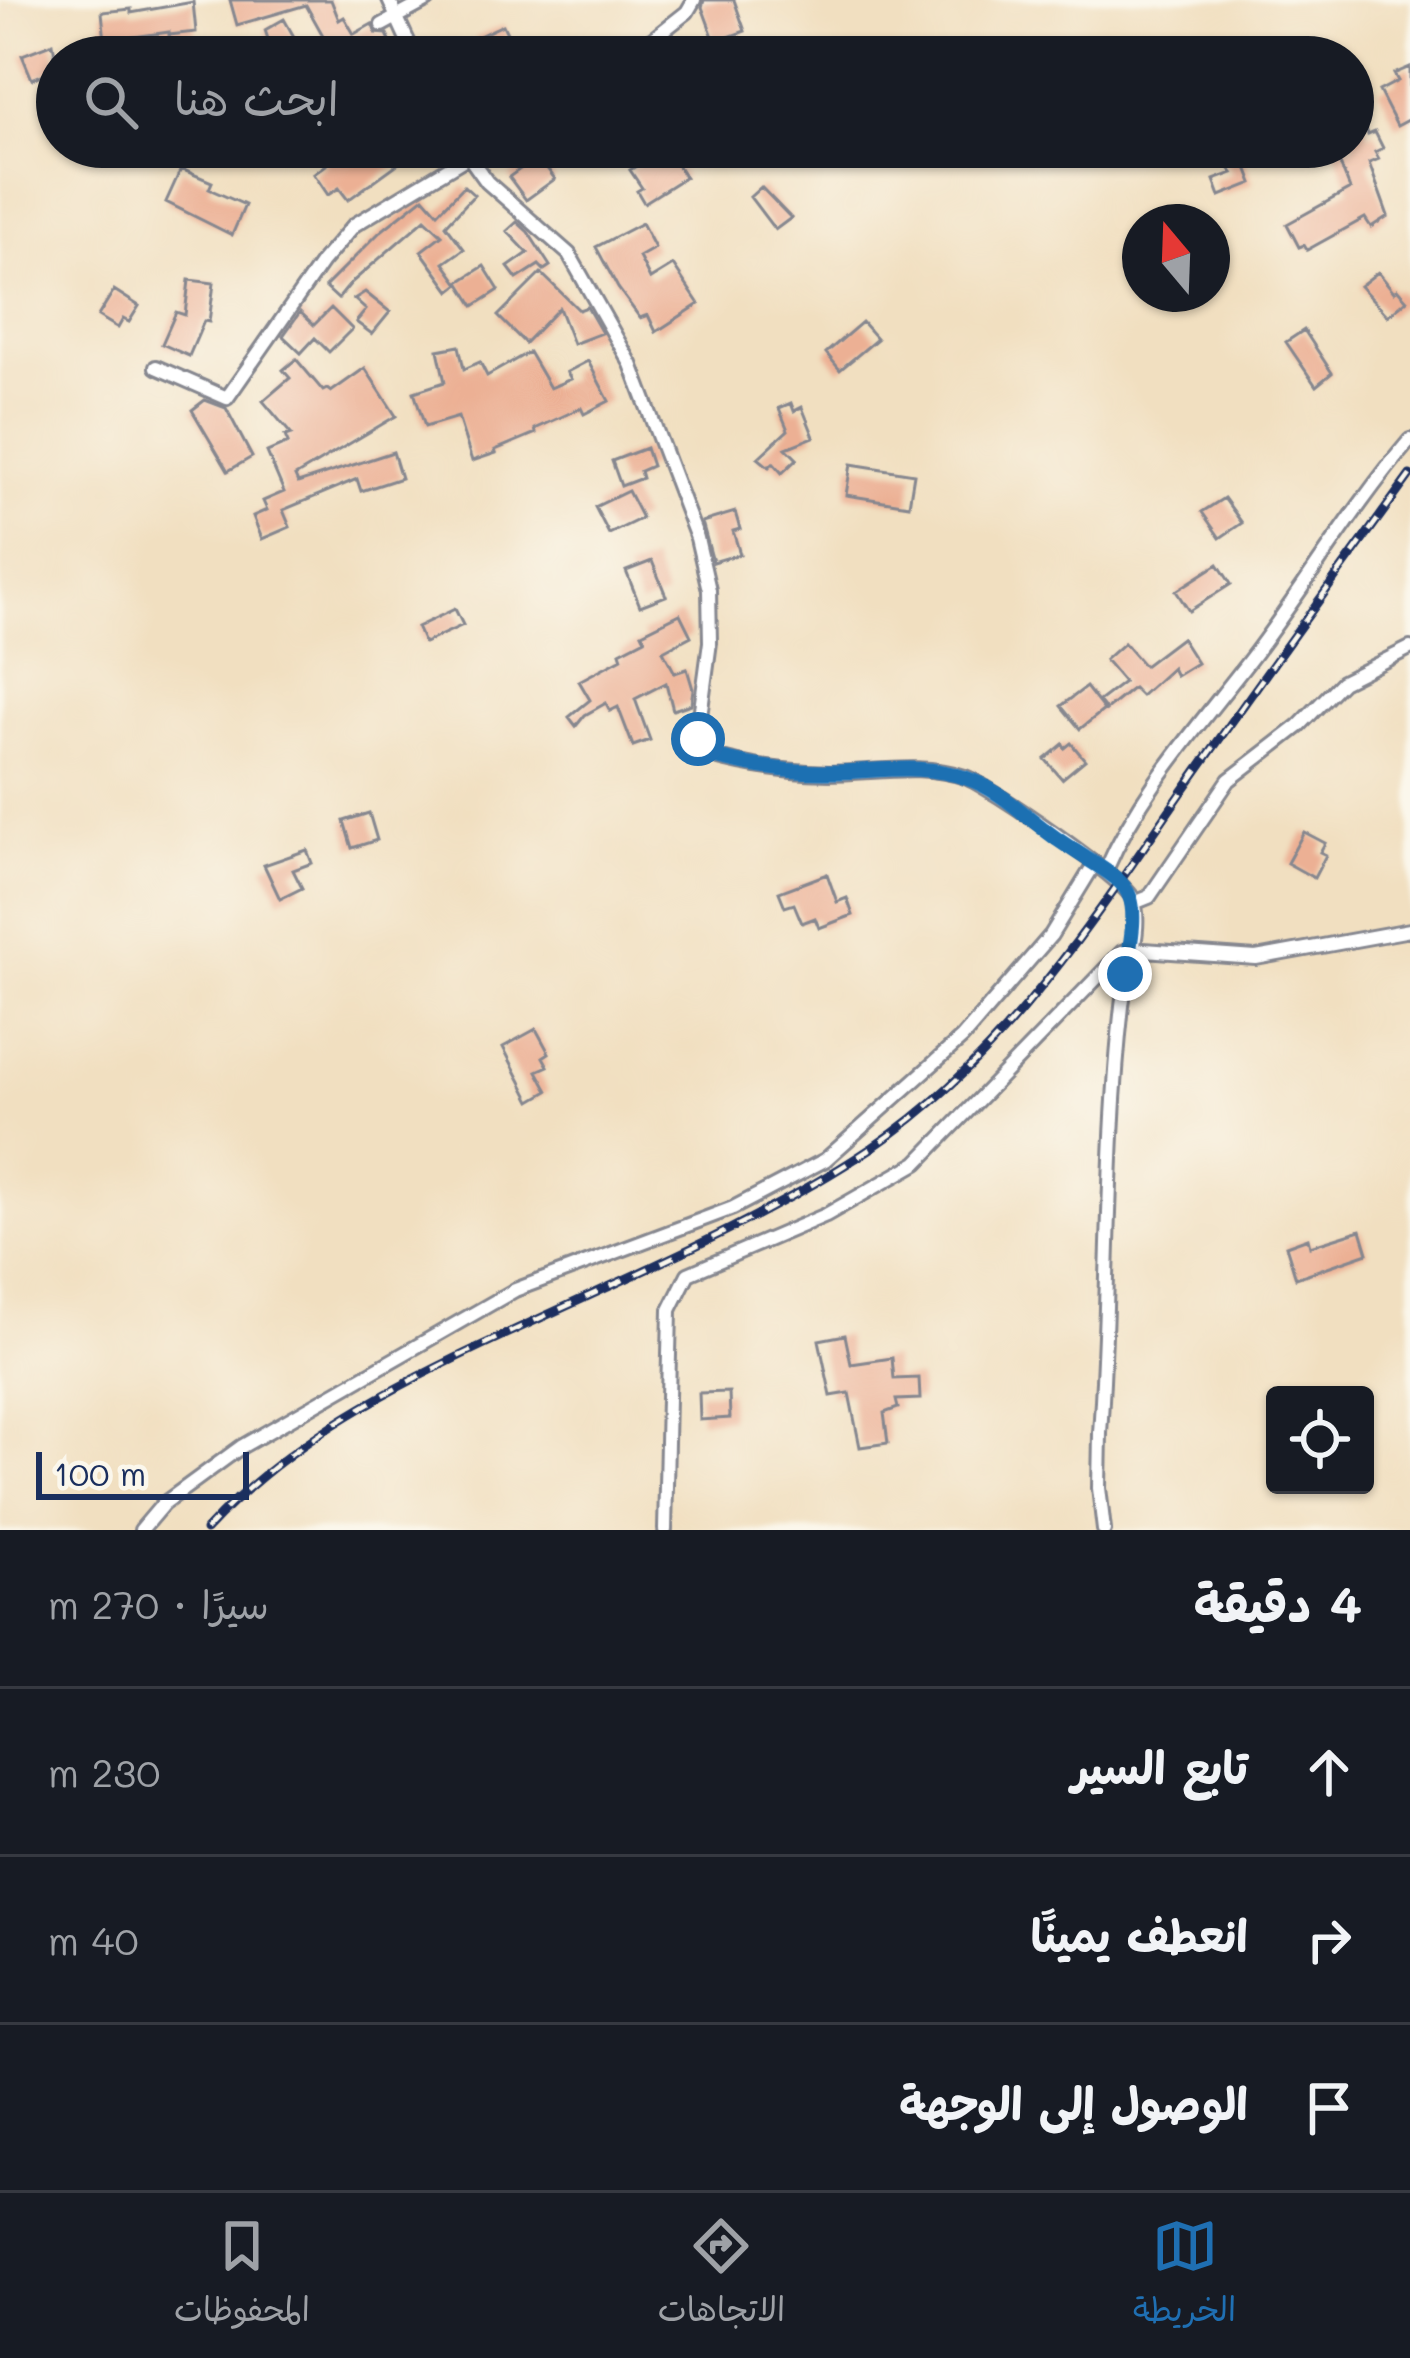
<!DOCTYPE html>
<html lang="ar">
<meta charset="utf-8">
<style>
:root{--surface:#171b24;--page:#20242c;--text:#f1f3f6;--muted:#9ea1a6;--line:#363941;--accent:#1f6fb2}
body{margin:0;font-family:Mali,"Playpen Sans Arabic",sans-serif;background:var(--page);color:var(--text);direction:rtl}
.controls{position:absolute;right:36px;bottom:36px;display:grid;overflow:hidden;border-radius:12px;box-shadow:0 3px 9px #0004}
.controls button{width:108px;height:108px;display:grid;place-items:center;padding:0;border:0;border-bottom:3px solid var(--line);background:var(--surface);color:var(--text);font:60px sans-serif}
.compass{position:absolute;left:1122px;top:204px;width:108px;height:108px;border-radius:50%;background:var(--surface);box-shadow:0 3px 9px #0004;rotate:341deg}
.scale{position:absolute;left:36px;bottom:30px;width:213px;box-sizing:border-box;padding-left:12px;border:6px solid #1b2f5e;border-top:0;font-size:33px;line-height:42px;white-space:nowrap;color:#1b2f5e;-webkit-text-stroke:9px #fbf7ec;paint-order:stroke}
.stop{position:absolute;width:36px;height:36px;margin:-27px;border:9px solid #1f6fb2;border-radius:50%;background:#fff}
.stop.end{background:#1f6fb2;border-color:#fff;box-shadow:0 3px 12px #0008}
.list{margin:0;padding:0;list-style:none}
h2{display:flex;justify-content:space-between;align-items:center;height:156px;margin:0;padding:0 48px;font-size:51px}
h2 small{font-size:39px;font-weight:400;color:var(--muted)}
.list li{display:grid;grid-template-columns:78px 1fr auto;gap:36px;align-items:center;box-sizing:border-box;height:168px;padding:0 48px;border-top:3px solid var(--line)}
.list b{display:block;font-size:45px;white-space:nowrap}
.list em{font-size:39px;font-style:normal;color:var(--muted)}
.icon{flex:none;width:66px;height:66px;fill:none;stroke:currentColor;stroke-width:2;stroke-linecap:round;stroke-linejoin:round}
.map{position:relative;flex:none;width:1410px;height:1530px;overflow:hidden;direction:ltr}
.search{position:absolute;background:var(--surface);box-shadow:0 3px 9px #0004;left:36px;right:36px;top:36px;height:132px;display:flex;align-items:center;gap:30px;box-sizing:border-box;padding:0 42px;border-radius:66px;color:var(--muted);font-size:45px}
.sheet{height:660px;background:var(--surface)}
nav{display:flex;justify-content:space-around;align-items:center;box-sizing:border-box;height:168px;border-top:3px solid var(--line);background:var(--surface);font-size:33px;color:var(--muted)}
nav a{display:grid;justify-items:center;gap:6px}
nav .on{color:var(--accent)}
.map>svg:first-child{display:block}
.building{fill:#ecb094}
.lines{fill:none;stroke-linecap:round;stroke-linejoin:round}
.street-casing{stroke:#86878f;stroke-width:18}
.street{stroke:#fff;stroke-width:12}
.rail-casing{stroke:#1b2f5e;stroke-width:9}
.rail{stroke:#fbf7ec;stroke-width:4.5;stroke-dasharray:14;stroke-linecap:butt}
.route{stroke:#1f6fb2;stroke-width:15}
</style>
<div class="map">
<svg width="1410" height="1530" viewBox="0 0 1410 1530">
<rect width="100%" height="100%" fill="#fbf7ec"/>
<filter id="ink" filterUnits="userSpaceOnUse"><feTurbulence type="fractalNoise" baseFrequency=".00833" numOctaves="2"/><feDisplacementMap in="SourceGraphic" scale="24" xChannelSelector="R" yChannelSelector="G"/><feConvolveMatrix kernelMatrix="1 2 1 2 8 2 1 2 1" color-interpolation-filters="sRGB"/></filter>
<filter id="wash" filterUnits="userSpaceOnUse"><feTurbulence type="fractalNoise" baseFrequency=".004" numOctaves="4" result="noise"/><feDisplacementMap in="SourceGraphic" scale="48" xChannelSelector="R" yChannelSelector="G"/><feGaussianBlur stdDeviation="2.7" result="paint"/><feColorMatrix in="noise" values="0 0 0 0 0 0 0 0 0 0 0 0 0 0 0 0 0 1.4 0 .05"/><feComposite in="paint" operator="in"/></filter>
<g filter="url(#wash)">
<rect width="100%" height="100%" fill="#f1dfc0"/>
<g id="blocks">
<path class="building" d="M 230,0 L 331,0 L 339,20 L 344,17 L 354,34 L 372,24 L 376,33 L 387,34 L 393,47 L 397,44 L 403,57 L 380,57 L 377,53 L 370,57 L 335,57 L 306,5 L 237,25 Z
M 704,0 L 734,0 L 745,31 L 715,42 L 702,7 Z
M 193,2 L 196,32 L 169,35 L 169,32 L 105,41 L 102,12 L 131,9 L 131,13 Z
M 284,19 L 298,44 L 276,57 L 237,57 L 268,39 L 265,30 Z
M 503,25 L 514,48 L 495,57 L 484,57 L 475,38 Z
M 53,43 L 57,69 L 32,79 L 22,55 Z
M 1410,67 L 1410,119 L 1397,126 L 1379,91 L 1398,81 L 1394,74 Z
M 1356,93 L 1368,135 L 1375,132 L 1383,148 L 1375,152 L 1379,159 L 1369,163 L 1388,216 L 1371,227 L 1365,218 L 1307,250 L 1304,245 L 1299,247 L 1287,224 L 1350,189 L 1333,147 L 1353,147 L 1353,94 Z
M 318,147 L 421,147 L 348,200 L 339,188 L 328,195 L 314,174 L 326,165 Z
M 1233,147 L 1240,147 L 1248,160 L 1245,162 L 1253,183 L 1220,196 L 1214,180 L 1233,173 L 1220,156 Z
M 655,154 L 661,164 L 672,157 L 685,177 L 644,203 L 637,191 L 642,188 L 630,170 Z
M 538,156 L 555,179 L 526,200 L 509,177 Z
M 181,169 L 212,182 L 209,189 L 245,205 L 232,235 L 166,202 Z
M 464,186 L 474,195 L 446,225 L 464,249 L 444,263 L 459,284 L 450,291 L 421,251 L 442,235 L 425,219 L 351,283 L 338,299 L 325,287 L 380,232 L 424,197 L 438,213 Z
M 761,187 L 791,218 L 775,230 L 750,197 Z
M 517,222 L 528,232 L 550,266 L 544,270 L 539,265 L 517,279 L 508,267 L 528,253 L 507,231 Z
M 642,223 L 655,248 L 639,257 L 650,279 L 673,265 L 699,304 L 656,332 L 648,315 L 640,318 L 618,288 L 596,247 Z
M 484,266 L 499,290 L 474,306 L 459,282 Z
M 1378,272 L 1394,292 L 1397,289 L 1407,300 L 1388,316 L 1360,286 Z
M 541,273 L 579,310 L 587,307 L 602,333 L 573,344 L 559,308 L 525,343 L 498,316 Z
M 189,280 L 214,283 L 209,322 L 204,321 L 189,356 L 162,344 L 176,312 L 185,315 Z
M 114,290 L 139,306 L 129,322 L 123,319 L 118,328 L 98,316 Z
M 365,292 L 390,312 L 372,334 L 356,322 L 366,310 L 354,299 Z
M 331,308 L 352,329 L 329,352 L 315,338 L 301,353 L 283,336 L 300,312 L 314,325 Z
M 862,322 L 877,339 L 840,370 L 826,353 Z
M 1304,330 L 1332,373 L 1316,386 L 1286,342 Z
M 459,346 L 464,369 L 480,362 L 487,376 L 529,352 L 550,388 L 571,379 L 567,372 L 588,361 L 609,401 L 584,414 L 581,408 L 535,429 L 536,433 L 495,450 L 496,453 L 472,461 L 458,417 L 425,427 L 414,392 L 445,382 L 438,350 Z
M 296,359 L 323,391 L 327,389 L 331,392 L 365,368 L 396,416 L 295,476 L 298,483 L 393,452 L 401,478 L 361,491 L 357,479 L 283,510 L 290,527 L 262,539 L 253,516 L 267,510 L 263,501 L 284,492 L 267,452 L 288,443 L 285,436 L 291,434 L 263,401 L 290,378 L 283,370 Z
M 205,400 L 226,408 L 252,457 L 228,471 L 192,410 Z
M 791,403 L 794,411 L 802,407 L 814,437 L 786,448 L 797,459 L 782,473 L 773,463 L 769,467 L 758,458 L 788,430 L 779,408 Z
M 646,448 L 652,466 L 640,471 L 642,478 L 621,486 L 612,461 Z
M 851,464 L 914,474 L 909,505 L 846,495 Z
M 628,491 L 642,518 L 609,534 L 595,507 Z
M 1224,498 L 1242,523 L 1220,538 L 1202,512 Z
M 735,512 L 740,529 L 733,531 L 740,554 L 713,562 L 702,522 Z
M 652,561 L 666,596 L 640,606 L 626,571 Z
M 1218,564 L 1231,584 L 1189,611 L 1176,591 Z
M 455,609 L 463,625 L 424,643 L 417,627 Z
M 680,614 L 691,636 L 663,651 L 675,673 L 687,669 L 693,689 L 691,704 L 673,710 L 666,683 L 635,699 L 650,740 L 633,746 L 618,707 L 610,711 L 606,703 L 585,715 L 576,726 L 569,717 L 590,700 L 579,681 L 622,658 L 620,652 L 645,639 L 642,633 Z
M 1181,638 L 1197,663 L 1176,676 L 1172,668 L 1141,696 L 1133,688 L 1106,710 L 1099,701 L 1124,682 L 1105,660 L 1124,643 L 1144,666 Z
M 1086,687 L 1104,710 L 1080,729 L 1061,706 Z
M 1071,743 L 1085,760 L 1062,779 L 1045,759 L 1063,744 L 1065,748 Z
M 369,813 L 377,840 L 352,848 L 344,821 Z
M 1304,832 L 1325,843 L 1320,852 L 1326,855 L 1314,878 L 1287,863 Z
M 307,850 L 312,863 L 293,870 L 302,888 L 280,899 L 264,865 Z
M 827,874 L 837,902 L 847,898 L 853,915 L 819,928 L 815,918 L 802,923 L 794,904 L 785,907 L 779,892 Z
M 536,1029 L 549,1053 L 543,1057 L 548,1066 L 537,1071 L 548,1091 L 531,1101 L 503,1047 Z
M 1361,1230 L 1368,1253 L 1296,1278 L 1286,1246 L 1308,1238 L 1310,1246 Z
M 845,1335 L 851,1364 L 892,1358 L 894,1379 L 919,1378 L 920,1399 L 896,1400 L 898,1408 L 884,1413 L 888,1443 L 860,1447 L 849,1393 L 831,1396 L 819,1340 Z
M 729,1392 L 730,1418 L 700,1420 L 699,1393 Z"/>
</g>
</g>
<g filter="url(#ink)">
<use href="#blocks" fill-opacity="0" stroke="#86878f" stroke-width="3"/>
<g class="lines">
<g class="street-casing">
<path id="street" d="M 389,0 L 415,57
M 382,25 L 428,0
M 630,57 L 687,12 L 694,0
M 462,147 L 487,182 L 569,254 L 631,364 L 697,538 L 709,590 L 710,642 L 697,739 L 704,754 C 743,766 788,772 829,773 C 875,773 921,762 965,777 C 988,785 1126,880 1133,899 C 1144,928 1125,975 1122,1006 C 1106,1148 1110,1292 1100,1433 L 1099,1488 L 1104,1530
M 156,367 L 227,398 L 322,262 L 354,225 L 484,147
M 1106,870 C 1141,789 1199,726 1252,657 C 1306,586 1352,508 1410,440
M 1134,903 L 1149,897 L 1229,780 L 1299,726 L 1342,682 L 1410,648
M 141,1530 L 163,1504 L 241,1447 L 515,1290 L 733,1208 L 825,1160 L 962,1038 L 1051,935 L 1095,863
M 665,1530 L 670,1310 L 688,1274 L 826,1215 L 917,1163 L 1122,952 L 1130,949 L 1256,958 L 1410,930"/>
</g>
<use href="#street" class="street"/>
<g class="rail-casing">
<path id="rail" d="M 206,1530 C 289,1439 398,1384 508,1333 C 632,1275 759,1223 873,1147 C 1006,1058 1096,915 1187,785 C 1260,681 1335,578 1410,475"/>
</g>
<use href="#rail" class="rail"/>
</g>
</g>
<g class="lines" filter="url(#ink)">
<path class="route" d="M 698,739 L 704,754 C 743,765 789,773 830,772 C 875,772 923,762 966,778 C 1001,790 1027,818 1057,839 C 1131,890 1144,877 1125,974"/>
</g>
</svg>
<div class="controls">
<button><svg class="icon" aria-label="locate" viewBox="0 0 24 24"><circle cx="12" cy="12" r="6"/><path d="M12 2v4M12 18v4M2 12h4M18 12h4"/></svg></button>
</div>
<svg class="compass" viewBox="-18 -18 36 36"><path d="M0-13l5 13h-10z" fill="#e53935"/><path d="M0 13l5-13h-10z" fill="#9ea1a6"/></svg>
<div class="scale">100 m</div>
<div class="stop" style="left:698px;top:739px"></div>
<div class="stop end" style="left:1125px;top:974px"></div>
<div class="search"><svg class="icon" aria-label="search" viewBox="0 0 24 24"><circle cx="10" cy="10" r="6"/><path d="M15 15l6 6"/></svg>ابحث هنا</div>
</div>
<section class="sheet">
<h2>4 دقيقة<small>سيرًا · 270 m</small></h2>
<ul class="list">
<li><svg class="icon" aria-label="ahead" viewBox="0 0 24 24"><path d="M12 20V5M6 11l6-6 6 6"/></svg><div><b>تابع السير</b></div><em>230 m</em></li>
<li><svg class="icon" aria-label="right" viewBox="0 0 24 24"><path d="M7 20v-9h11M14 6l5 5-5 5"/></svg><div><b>انعطف يمينًا</b></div><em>40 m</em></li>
<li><svg class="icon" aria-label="arrive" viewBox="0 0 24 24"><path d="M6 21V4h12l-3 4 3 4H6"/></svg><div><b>الوصول إلى الوجهة</b></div></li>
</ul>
</section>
<nav>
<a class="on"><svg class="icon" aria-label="map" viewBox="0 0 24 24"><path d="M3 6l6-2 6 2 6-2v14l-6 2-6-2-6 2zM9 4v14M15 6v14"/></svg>الخريطة</a>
<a><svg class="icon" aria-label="directions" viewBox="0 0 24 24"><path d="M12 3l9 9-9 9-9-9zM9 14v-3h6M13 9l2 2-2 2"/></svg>الاتجاهات</a>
<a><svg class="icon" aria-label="saved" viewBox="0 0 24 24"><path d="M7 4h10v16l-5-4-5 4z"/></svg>المحفوظات</a>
</nav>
